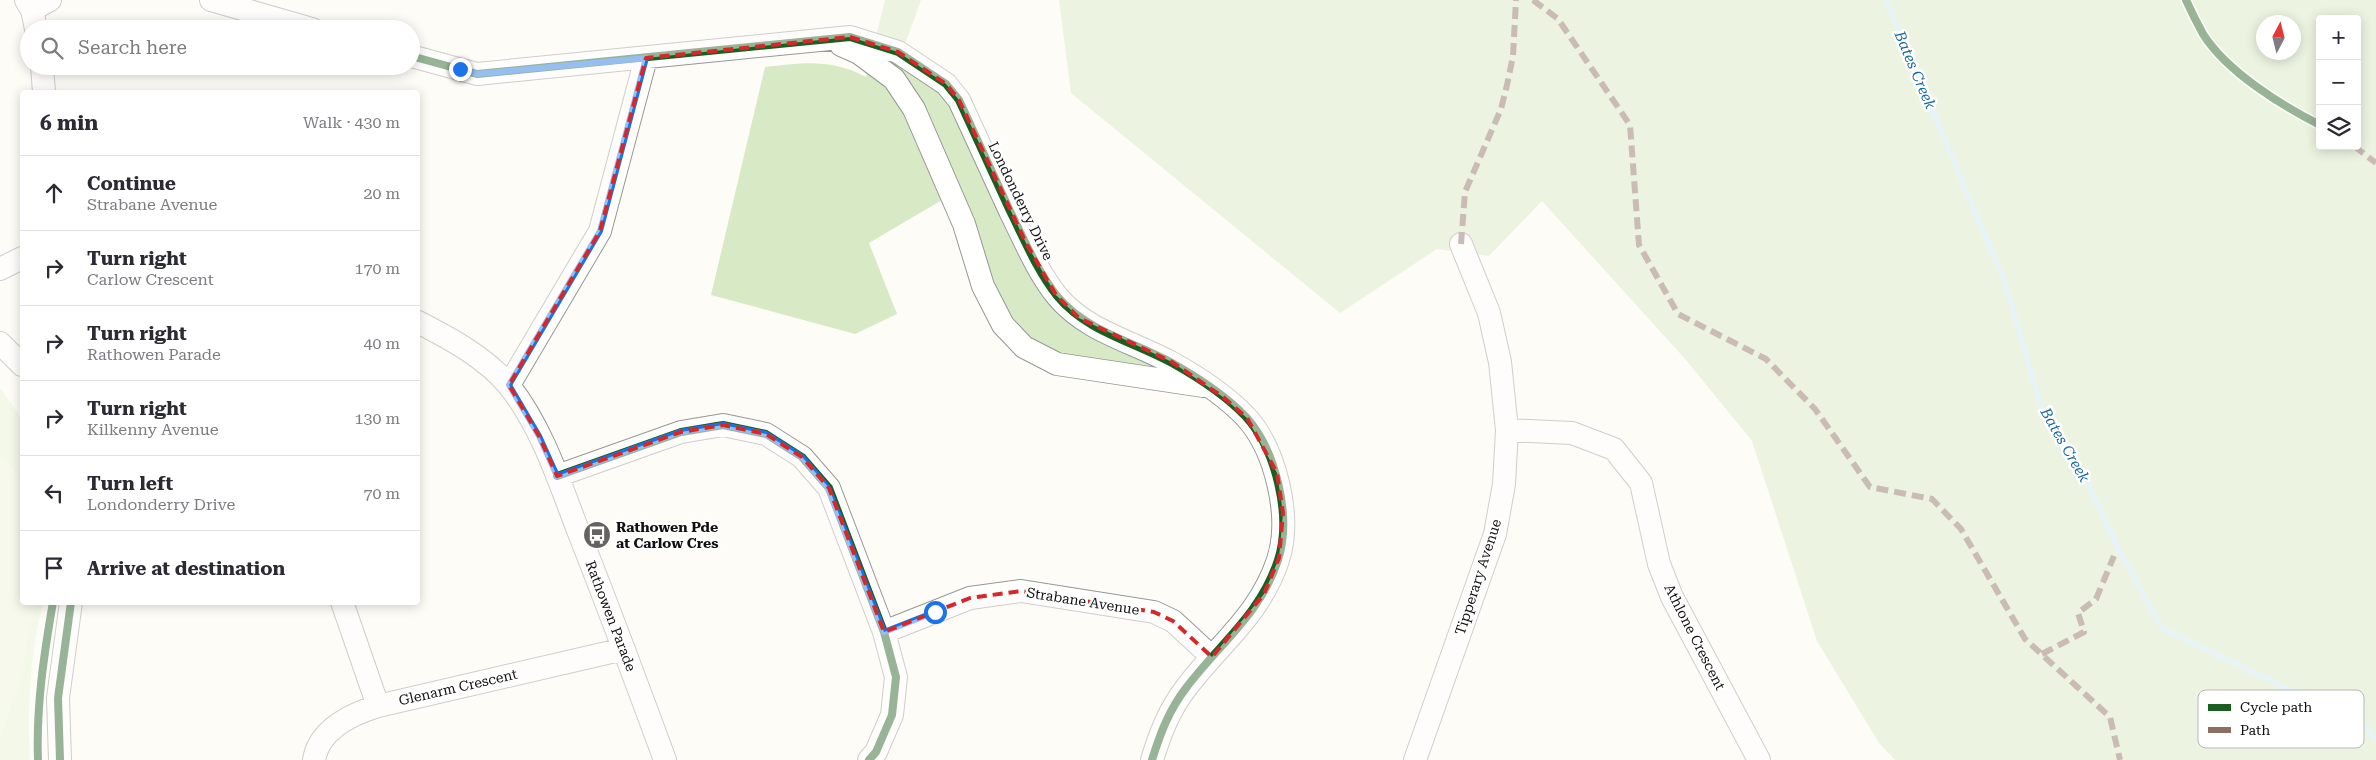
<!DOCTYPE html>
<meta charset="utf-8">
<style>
:root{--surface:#fff;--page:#f7f7f7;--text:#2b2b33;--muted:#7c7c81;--line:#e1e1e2}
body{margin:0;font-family:"Roboto Serif",serif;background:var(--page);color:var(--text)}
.controls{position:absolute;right:15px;top:15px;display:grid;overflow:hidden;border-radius:5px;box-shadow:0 2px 12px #0003}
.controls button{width:45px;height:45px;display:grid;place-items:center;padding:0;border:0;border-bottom:1px solid var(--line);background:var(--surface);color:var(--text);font:25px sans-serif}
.compass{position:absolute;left:2256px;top:15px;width:45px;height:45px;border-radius:50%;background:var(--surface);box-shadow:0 2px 12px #0003;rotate:7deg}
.stop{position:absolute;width:15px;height:15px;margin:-11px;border:4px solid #1a73e8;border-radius:50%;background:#fff}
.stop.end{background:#1a73e8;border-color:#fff;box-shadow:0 1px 5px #0008}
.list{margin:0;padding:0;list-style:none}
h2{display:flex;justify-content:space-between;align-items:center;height:65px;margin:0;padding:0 20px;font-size:21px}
h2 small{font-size:16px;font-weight:400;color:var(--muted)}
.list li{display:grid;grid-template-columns:32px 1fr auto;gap:15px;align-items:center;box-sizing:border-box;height:75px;padding:0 20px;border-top:1px solid var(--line)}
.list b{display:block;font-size:19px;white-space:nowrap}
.list p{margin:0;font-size:16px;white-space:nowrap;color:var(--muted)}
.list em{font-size:16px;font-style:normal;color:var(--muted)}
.icon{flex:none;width:28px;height:28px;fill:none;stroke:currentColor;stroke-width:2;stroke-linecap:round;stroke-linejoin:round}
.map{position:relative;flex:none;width:2376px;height:760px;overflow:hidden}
.search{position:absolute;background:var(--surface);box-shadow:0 2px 12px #0003;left:20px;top:20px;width:400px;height:55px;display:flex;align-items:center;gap:12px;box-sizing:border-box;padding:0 18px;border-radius:28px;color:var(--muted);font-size:19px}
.panel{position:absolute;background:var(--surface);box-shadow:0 2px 12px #0003;left:20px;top:90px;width:400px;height:515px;border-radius:5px}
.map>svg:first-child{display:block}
.green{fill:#e7f3d7}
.forest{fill:#d8eac5;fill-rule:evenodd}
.pitch{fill:#f0f6e1}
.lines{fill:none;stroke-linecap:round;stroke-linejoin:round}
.stream{stroke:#cde8f7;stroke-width:5.5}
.minor-casing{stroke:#979795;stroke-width:24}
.minor{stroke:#fffffe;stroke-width:22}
.quiet{stroke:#8d6e63;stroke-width:6;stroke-dasharray:12 6;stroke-linecap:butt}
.cycleway-casing{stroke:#fff;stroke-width:11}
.cycleway{stroke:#1b5e20;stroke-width:8}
.route{stroke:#1a73e8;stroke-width:6}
.marked{fill:none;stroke:#d62828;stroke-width:4;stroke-dasharray:10 6;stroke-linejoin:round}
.labels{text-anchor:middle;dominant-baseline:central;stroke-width:5;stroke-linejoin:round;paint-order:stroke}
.street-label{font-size:14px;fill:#111;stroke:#fff}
.poi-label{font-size:14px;font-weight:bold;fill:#111;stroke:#fff;text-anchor:start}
.water-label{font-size:15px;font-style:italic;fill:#1768a6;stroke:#fff}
.key{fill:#fff;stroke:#b8b8b8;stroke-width:1}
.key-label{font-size:14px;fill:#111}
</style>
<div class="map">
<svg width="2376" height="760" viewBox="0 0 2376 760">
<rect width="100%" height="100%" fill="#fdfcf7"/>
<path class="green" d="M 0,388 L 22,419 L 22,602 L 43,603 C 30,653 27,708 30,760 L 0,760 Z"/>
<path class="forest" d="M 885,0 L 921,0 L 899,61 L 940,90 L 952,106 L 1050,301 L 1150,361 L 1161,371 L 1061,358 L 1030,343 L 1013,323 L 994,287 L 959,190 L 869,243 L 897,314 L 855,334 L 711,295 L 765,67 C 803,63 830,58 866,77 Z
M 1059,0 L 2376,0 L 2376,760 L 1895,760 L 1879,743 L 1817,641 L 1752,441 L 1686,360 L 1542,201 L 1489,256 L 1437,249 L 1340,313 L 1071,93 ZM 2320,19 L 2357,19 L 2357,146 L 2320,146 ZM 2264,22 L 2294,22 L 2294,52 L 2264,52 Z"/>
<path class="pitch" d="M 0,454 L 14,470 L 22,487 L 22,602 L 35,603 L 19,685 L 0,738 Z"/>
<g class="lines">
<path class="stream" d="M 1886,0 L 2005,283 L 2042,410 L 2084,475 L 2118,548 L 2162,628 L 2363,725 L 2376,739"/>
<g class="minor-casing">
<path id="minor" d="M 26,0 L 32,10 L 36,29
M 211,0 L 312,29
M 32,10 L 50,0
M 841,45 L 859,53 L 894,79 L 914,109 L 964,224 L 983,286 L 1003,325 L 1024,347 L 1057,364 L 1203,386
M 411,56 L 477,74 L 850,37 L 898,52 L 946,84 L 959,100 C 976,137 993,174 1010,211 C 1024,239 1037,271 1057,296 C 1087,332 1132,341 1172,363 C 1197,377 1226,396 1246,417 C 1276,450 1292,517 1278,560 C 1260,615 1219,644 1186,688 C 1169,710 1160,734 1152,760
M 42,66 L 44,92
M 0,269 L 22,258
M 418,322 C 449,338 487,358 510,387 C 543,429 560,484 579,533 C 609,609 637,684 665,760
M 0,343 L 22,365
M 509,385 L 600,231 L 646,58
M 1507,430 L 1572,433 L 1614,449 L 1641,483 L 1659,564 L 1672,597 L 1759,760
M 557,476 L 681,432 L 723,425 L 766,434 L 802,457 L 829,488 L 884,632 L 896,677 L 892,715 L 876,752 L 869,760
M 342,602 L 378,706
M 884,632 L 970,598 L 1021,591 L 1154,612 L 1173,621 L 1212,657
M 60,760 L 58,698 L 71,602
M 314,760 C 319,729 352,714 378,706 L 624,649
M 1415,760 L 1495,534 L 1504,484 L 1507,430 L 1500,362 L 1489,313 L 1461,244"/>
</g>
<use href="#minor" class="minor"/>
<path class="quiet" d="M 1533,0 L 1558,19 L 1630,125 L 1639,245 L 1678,314 L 1766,359 L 1815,409 L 1870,487 L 1932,499 L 1961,529 L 2025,639 L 2110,717 L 2120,760
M 2354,146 L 2376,163
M 1461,244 L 1465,192 L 1501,109 L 1507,85 L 1513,56 L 1516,0
M 2042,654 L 2084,632 L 2078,613 L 2096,599 L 2114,556"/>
<g class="cycleway-casing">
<path id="cycleway" d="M 2186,0 C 2191,11 2197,23 2203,34 C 2227,72 2281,105 2320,125
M 411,56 L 477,74 L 850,37 L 898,52 L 946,84 L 959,100 C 976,137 993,174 1010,211 C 1024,239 1037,271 1057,296 C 1087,332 1132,341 1172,363 C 1197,377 1226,396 1246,417 C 1276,450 1292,517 1278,560 C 1260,615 1219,644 1186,688 C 1169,710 1160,734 1152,760
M 557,476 L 681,432 L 723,425 L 766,434 L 802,457 L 829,488 L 884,632 L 896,677 L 892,715 L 876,752 L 869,760
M 38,760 C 36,707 44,654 53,602
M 60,760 L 58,698 L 71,602"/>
</g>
<use href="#cycleway" class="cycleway"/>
</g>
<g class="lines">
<path class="route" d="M 460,69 L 477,74 L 646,58 L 600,231 L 509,385 L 539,436 L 557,476 L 680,432 L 723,425 L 766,434 L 802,457 L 828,488 L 884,632 L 935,612"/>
</g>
<path d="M0 0H2376V760H0ZM 850,37 L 898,52 L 946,84 L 959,100 L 1026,243 L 1056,295 L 1079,318 L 1172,362 L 1223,397 L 1247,418 L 1277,473 L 1283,513 L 1279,558 L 1264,594 L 1212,657 L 1173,621 L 1154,612 L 1021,591 L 970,598 L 884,632 L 829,488 L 802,457 L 766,434 L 723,425 L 681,432 L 557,476 L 539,436 L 509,385 L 600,231 L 646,58 Z" fill="#fdfcf7" fill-opacity=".55" fill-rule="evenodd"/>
<path class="marked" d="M 850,37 L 898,52 L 946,84 L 959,100 L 1026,243 L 1056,295 L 1079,318 L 1172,362 L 1223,397 L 1247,418 L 1277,473 L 1283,513 L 1279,558 L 1264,594 L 1212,657 L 1173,621 L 1154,612 L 1021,591 L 970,598 L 884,632 L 829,488 L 802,457 L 766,434 L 723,425 L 681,432 L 557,476 L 539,436 L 509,385 L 600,231 L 646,58 Z"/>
<defs>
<g id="bus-disc" transform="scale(1.4375)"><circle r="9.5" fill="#646362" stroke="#fff"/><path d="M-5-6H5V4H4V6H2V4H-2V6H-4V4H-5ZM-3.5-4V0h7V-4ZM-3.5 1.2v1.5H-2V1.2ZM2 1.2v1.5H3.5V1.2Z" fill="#fff"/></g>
</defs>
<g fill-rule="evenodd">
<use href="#bus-disc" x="597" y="535"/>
</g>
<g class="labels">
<g class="street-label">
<text transform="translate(1021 201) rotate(64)">Londonderry Drive</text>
<text transform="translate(1478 577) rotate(-72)">Tipperary Avenue</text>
<text transform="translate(1083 601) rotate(9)">Strabane Avenue</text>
<text transform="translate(611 616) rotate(69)">Rathowen Parade</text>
<text transform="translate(1695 637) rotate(63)">Athlone Crescent</text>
<text transform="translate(458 687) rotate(-13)">Glenarm Crescent</text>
</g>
<g class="poi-label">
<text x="616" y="527">Rathowen Pde<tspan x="616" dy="16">at Carlow Cres</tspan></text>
</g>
<g class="water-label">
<text transform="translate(1915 70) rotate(67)">Bates Creek</text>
<text transform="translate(2065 445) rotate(60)">Bates Creek</text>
</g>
</g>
<rect x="2198" y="690" width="166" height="58" rx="8" class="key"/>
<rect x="2208" y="704" width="23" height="7" fill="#1b5e20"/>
<rect x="2208" y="727" width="23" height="6" fill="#8d6e63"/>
<g class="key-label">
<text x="2240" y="712">Cycle path</text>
<text x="2240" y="735">Path</text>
</g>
</svg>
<div class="controls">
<button>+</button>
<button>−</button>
<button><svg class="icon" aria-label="layers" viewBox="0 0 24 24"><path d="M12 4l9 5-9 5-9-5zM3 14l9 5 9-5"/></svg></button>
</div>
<svg class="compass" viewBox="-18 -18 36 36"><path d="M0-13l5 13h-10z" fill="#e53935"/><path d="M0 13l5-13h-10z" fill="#7c7c81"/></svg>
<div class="stop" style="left:935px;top:612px"></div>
<div class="stop end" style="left:460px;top:69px"></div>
<div class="search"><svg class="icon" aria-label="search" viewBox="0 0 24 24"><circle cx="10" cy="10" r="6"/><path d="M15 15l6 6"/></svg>Search here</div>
<section class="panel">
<h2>6 min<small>Walk · 430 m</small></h2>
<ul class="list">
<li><svg class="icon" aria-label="ahead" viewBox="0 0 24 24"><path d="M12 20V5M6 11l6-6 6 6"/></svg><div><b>Continue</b><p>Strabane Avenue</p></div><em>20 m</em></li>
<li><svg class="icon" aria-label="right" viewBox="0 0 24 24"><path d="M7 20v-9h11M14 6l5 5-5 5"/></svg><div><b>Turn right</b><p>Carlow Crescent</p></div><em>170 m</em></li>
<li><svg class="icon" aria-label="right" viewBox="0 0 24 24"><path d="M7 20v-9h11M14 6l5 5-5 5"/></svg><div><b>Turn right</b><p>Rathowen Parade</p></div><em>40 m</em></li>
<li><svg class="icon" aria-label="right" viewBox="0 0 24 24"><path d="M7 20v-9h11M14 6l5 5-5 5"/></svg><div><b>Turn right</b><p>Kilkenny Avenue</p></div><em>130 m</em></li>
<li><svg class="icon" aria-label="left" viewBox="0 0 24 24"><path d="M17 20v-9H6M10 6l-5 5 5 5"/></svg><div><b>Turn left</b><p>Londonderry Drive</p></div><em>70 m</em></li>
<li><svg class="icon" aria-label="arrive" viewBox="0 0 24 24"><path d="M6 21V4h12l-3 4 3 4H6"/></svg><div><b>Arrive at destination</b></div></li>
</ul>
</section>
</div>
